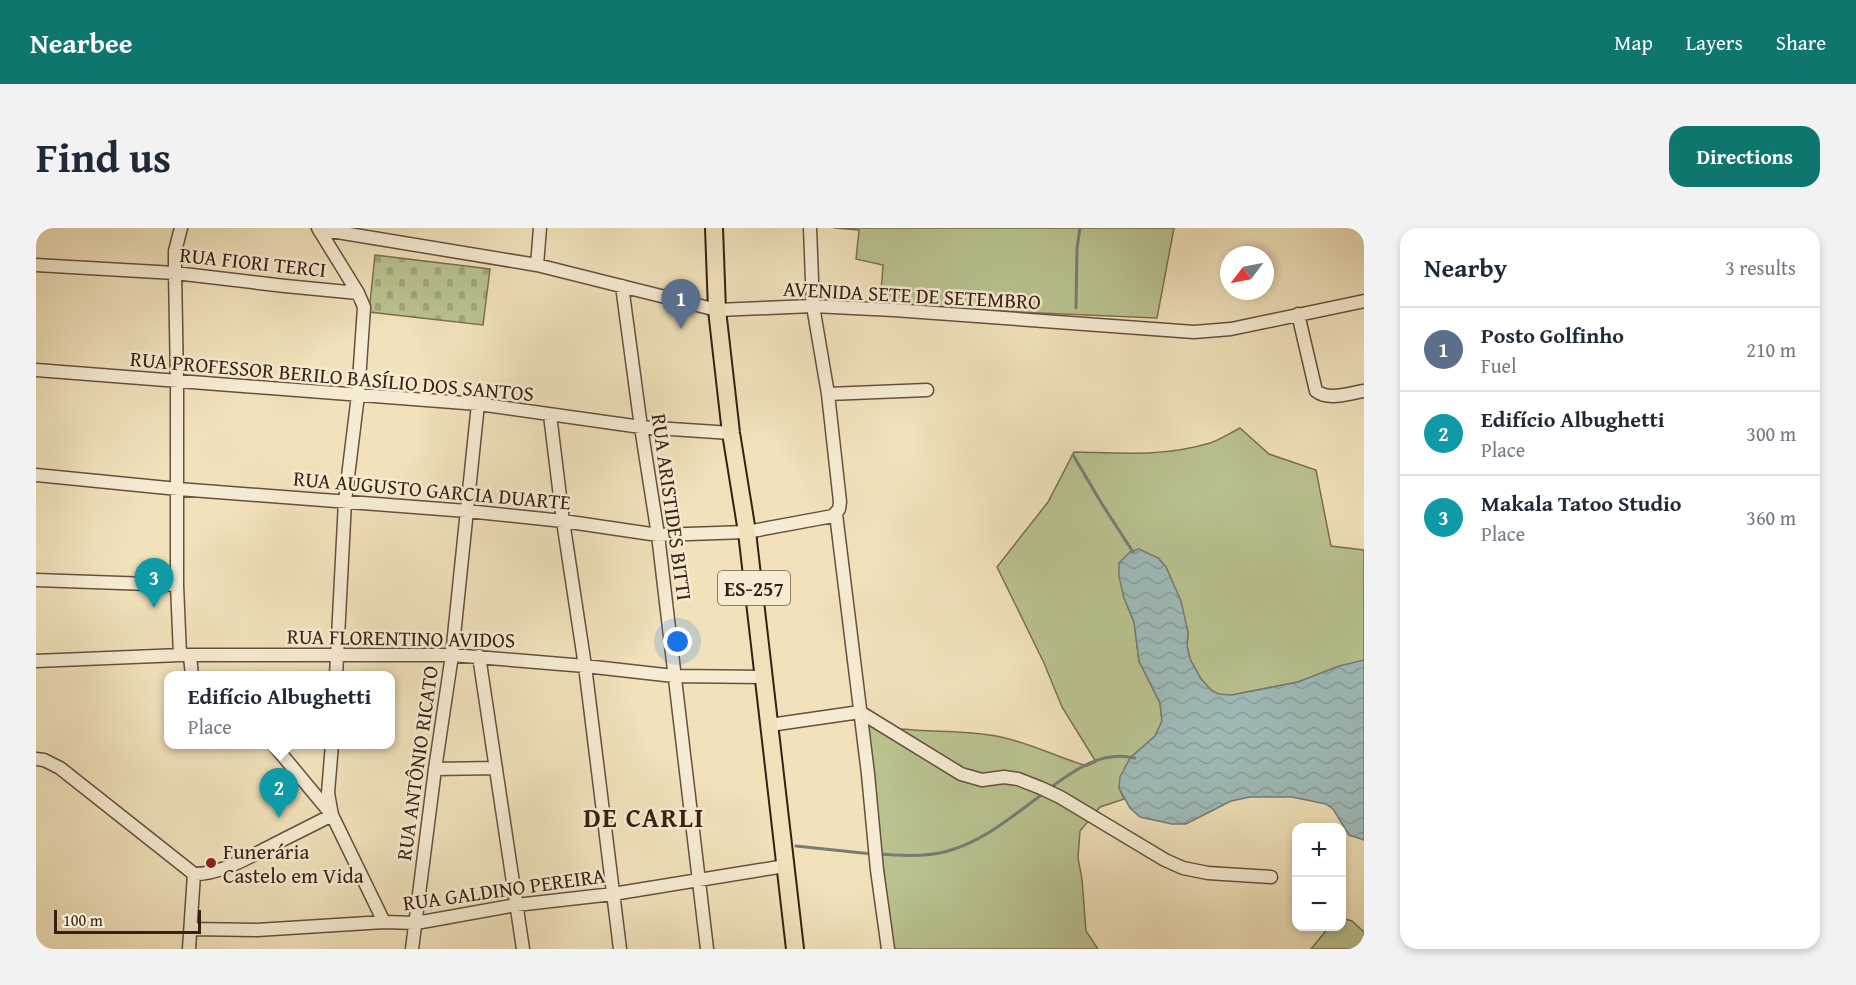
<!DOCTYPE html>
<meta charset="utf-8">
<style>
:root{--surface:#fff;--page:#f2f2f3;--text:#1f2937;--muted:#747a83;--line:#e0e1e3;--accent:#0f766e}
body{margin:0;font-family:"Gentium Book Plus",serif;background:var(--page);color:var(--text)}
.controls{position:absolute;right:18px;bottom:18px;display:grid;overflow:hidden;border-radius:12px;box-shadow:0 3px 9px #0003}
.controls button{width:54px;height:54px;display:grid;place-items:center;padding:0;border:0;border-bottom:2px solid var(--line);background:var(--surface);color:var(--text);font:30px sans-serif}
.compass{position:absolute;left:1184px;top:18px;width:54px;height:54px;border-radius:50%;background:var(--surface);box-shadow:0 3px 9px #0003;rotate:238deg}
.scale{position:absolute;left:18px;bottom:15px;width:147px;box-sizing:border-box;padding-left:6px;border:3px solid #391f11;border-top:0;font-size:16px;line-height:21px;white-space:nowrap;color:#391f11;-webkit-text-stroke:4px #f6ecd3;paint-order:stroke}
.you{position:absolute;left:642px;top:414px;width:21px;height:21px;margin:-15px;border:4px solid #fff;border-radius:50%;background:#1a73e8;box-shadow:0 0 0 9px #1a73e833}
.badge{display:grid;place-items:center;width:39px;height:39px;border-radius:50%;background:var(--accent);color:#fff;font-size:20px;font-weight:700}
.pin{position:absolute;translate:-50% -50px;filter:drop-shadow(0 2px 3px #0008)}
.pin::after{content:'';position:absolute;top:32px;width:21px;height:18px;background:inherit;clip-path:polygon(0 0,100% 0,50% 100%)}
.popup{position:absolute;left:128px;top:443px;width:231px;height:78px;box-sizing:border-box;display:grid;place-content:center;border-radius:12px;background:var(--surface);filter:drop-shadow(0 2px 4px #0005);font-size:20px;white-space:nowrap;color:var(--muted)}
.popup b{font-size:22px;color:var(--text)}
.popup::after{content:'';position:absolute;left:50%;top:100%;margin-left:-12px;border:12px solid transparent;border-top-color:var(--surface)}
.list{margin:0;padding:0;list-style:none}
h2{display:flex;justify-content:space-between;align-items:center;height:78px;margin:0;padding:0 24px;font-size:26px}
h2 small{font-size:20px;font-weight:400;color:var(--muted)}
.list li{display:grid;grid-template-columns:39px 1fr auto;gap:18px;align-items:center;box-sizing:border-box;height:84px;padding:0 24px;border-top:2px solid var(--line)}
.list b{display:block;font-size:22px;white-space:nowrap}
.list p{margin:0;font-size:20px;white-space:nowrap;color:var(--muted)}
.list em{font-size:20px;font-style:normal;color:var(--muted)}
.map{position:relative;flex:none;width:1328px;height:721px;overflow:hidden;border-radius:18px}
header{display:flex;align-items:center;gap:36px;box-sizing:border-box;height:84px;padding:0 30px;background:var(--accent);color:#fff}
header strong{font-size:28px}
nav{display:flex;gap:33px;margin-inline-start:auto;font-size:21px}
.intro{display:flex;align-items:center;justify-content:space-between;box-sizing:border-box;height:144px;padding:0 36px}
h1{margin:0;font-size:42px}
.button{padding:15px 27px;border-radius:18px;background:var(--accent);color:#fff;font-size:21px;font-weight:700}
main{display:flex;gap:36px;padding:0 36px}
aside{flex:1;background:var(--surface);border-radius:18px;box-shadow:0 3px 9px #0003}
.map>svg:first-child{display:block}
.green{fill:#bac390;stroke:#7a7150;stroke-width:1.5}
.cemetery{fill:url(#cemetery-stones);stroke:#7a7150;stroke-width:1.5}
.water{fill:url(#water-waves);stroke:#767d76;stroke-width:1.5}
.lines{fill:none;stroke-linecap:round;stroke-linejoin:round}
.stream{stroke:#767d76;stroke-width:3}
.minor-casing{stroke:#67503c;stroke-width:15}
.major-casing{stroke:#391f11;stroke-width:20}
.minor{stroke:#f6ecd3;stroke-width:12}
.major{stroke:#f1e2bb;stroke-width:16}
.poi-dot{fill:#8f2418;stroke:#f6ecd3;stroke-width:2}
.labels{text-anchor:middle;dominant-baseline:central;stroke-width:5;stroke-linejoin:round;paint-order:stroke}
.shield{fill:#f6ecd3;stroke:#725c4b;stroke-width:1.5}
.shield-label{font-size:20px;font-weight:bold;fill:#391f11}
.street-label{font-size:21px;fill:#391f11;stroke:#f6ecd3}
.poi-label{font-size:21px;fill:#391f11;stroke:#f6ecd3;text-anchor:start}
.district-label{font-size:27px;font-weight:bold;letter-spacing:1.5px;fill:#391f11;stroke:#f6ecd3}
</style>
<header>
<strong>Nearbee</strong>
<nav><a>Map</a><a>Layers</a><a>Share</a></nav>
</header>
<div class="intro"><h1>Find us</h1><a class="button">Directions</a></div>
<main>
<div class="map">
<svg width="1328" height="721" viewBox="0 0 1328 721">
<defs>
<pattern id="cemetery-stones" width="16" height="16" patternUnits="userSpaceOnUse" patternTransform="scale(1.5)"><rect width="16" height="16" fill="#bac390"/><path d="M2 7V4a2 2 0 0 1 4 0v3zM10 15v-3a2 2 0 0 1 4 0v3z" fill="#a1a77b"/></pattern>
<pattern id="water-waves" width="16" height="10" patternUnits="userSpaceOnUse" patternTransform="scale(1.5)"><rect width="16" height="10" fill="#9ebcba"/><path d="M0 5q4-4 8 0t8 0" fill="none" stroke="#89a19f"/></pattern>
</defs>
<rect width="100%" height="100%" fill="#f1e2bb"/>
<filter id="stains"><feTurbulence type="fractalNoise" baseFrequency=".00333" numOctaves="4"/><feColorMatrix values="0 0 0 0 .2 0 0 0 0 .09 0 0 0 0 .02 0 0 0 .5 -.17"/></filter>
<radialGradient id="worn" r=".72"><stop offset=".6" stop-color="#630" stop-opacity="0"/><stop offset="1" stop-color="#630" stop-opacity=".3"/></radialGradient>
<path class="green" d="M 798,0 L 1138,0 L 1121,90 L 844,78 L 847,37 L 820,31 L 823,2 Z
M 1204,200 L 1233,226 L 1280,242 L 1295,318 L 1328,322 L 1328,432 L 1262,454 L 1196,467 L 1184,467 L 1176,463 L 1165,451 L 1154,431 L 1151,418 L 1152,404 L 1140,363 L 1130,339 L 1122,330 L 1088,370 L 1098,394 L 1103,433 L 1124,475 L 1126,493 L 1119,508 L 1094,530 L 1083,560 L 1088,571 L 1064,579 L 1044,603 L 1042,630 L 1046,651 L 1050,703 L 1062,721 L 858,721 L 828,494 C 871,507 916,500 960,508 C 993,514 1020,529 1051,538 L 1060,534 L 1026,479 L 1008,435 L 961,339 L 1012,274 L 1038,224 C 1085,225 1128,229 1174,215 C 1184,212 1194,205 1204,200 Z
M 1306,690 L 1316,693 L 1328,704 L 1328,721 L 1275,721 L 1293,699 L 1306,698 Z"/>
<path class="cemetery" d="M 339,27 L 454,41 L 447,97 L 333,84 Z"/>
<path class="water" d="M 1103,321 L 1122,330 L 1130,339 L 1145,373 L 1152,404 L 1151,418 L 1154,431 L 1165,451 L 1176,463 L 1183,466 L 1196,467 L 1262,454 L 1303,438 L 1328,432 L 1328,612 L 1313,607 L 1297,581 L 1290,576 L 1256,569 L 1214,569 L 1195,573 L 1150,596 L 1136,596 L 1104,589 L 1094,580 L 1083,560 L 1084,549 L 1094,530 L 1119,508 L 1126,493 L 1124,475 L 1103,433 L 1098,394 L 1088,370 L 1083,349 L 1083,335 L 1094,324 Z"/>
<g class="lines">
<path class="stream" d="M 1040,80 L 1041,20 L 1044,0
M 1037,227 L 1066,276 L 1097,324
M 1013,561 C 1038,542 1066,522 1099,530
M 760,618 L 836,626
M 843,626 C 865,628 891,629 912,623 C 948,613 978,587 1008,565"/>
<g class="minor-casing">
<path id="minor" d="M 282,0 L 322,65 L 328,79 L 322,167 L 309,273 L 300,448
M 283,1 L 501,37 L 681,82 L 777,78 L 858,82 L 1158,104 L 1195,101 L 1328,73
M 0,37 L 139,45 L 249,58 L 322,65
M 501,37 L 504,0
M 586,58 L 605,199 L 622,307 L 671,721
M 1262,86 L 1280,163 C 1293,173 1313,165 1328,163
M 0,142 L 442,176 L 605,199 L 695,205
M 792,166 L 891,162
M 514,187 L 527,293 L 549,438 L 584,721
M 0,247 L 142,261 L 431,283 L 527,293 L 622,307 L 711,304 L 797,288 L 803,281 L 804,274 L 792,166 L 777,78 L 774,0
M 800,286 L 832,546 L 841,642 L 852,721
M 0,352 L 141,357
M 144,427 L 141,357 L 141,153 L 139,45 L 139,23 L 145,0
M 154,428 L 156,448
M 443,428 L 487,721
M 0,433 L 144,427 L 416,427 L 549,438 L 638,448 L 729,449
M 734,497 L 824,484 L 925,546 L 946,552 L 968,549 L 982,551 L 1005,560 L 1024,569 L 1129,632 L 1147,640 L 1172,645 L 1235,649
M 237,516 L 296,587 L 348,694
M 0,531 L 8,532 L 24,540 L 158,646 C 185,646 209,631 233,619 C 254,608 275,598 296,587 L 292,565 L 296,516
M 399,541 L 460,540
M 156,701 L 221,702 L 348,694 L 380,695 L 480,677 L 577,666 L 749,638
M 153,721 L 158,646
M 376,721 L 399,541 L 416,427 L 442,176"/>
</g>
<g class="major-casing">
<path id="major" d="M 678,0 L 681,82 L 695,205 L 711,304 L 759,721"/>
</g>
<use href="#minor" class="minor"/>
<use href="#major" class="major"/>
</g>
<circle class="poi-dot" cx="175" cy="635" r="6"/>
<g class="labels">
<rect class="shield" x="682" y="343" width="72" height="34" rx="4.5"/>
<g class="shield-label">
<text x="718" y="360">ES-257</text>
</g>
<g class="street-label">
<text transform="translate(217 34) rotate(6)">RUA FIORI TERCI</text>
<text transform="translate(876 67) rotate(3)">AVENIDA SETE DE SETEMBRO</text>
<text transform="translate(296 148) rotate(5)">RUA PROFESSOR BERILO BASÍLIO DOS SANTOS</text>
<text transform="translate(396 262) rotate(5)">RUA AUGUSTO GARCIA DUARTE</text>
<text transform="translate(636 279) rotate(82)">RUA ARISTIDES BITTI</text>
<text transform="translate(365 410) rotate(1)">RUA FLORENTINO AVIDOS</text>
<text transform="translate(381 535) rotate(-82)">RUA ANTÔNIO RICATO</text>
<text transform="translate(468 661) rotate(-8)">RUA GALDINO PEREIRA</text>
</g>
<g class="poi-label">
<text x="187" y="623">Funerária<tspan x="187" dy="24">Castelo em Vida</tspan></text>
</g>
<g class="district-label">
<text x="608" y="589">DE CARLI</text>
</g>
</g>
<rect width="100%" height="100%" filter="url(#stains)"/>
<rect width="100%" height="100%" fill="url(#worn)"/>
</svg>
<div class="controls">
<button>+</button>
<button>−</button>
</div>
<svg class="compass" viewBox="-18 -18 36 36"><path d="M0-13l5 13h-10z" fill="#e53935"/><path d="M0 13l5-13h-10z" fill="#747a83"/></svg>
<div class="scale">100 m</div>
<div class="you"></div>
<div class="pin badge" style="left:645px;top:101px;background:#5c6f8a">1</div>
<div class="pin badge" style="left:243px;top:590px;background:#0f9aa8">2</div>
<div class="popup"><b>Edifício Albughetti</b>Place</div>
<div class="pin badge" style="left:118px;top:380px;background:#0f9aa8">3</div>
</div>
<aside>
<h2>Nearby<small>3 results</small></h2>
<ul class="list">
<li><span class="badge" style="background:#5c6f8a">1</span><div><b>Posto Golfinho</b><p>Fuel</p></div><em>210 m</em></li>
<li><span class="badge" style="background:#0f9aa8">2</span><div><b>Edifício Albughetti</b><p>Place</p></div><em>300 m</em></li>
<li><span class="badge" style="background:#0f9aa8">3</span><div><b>Makala Tatoo Studio</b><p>Place</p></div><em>360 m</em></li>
</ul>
</aside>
</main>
